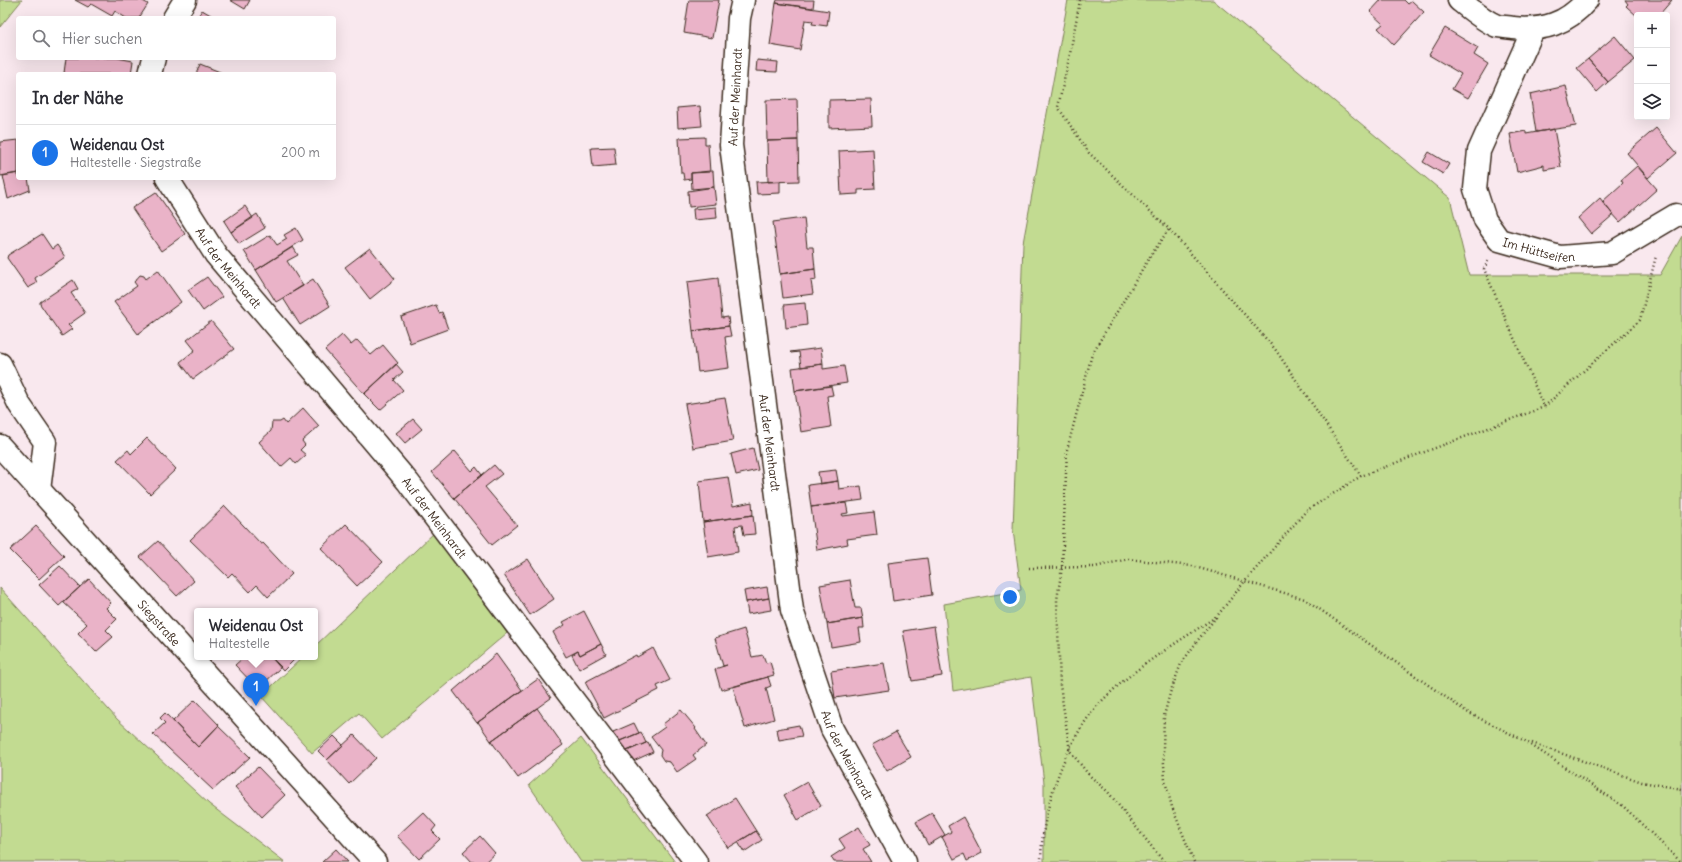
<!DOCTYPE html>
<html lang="de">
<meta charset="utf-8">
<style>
:root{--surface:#fff;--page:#f2f2f3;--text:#2b2b33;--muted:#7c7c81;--line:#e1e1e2;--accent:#1a73e8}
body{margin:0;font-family:Delius,sans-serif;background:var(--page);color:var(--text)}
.controls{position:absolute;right:12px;top:12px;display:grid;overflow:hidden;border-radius:4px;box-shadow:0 4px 16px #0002}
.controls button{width:36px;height:36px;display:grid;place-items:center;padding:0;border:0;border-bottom:1px solid var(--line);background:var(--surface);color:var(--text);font:20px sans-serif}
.you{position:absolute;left:1010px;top:597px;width:14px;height:14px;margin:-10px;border:3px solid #fff;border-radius:50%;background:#1a73e8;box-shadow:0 0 0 6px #1a73e833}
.badge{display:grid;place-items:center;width:26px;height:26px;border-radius:50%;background:var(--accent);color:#fff;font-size:13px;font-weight:700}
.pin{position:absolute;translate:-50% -33px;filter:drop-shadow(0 1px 2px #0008)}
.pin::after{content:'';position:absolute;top:21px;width:14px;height:12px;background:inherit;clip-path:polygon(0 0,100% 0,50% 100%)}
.popup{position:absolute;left:194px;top:608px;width:124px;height:52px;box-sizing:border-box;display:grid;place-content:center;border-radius:4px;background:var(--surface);filter:drop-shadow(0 1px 3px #0005);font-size:13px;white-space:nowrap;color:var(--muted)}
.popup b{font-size:15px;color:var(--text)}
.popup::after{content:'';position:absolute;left:50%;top:100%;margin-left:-8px;border:8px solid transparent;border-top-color:var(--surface)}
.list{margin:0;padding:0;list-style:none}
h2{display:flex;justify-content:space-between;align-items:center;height:52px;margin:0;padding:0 16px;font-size:17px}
h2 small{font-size:13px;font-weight:400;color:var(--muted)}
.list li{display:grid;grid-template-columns:26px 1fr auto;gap:12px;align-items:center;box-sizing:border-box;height:56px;padding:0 16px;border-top:1px solid var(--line)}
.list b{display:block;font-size:15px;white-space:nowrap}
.list p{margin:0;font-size:13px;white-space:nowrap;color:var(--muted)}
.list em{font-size:13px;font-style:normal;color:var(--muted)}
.icon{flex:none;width:22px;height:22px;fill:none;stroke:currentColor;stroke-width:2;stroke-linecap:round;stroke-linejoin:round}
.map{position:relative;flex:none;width:1682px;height:862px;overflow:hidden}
.search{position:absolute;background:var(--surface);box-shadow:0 4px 16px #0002;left:16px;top:16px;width:320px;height:44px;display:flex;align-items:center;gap:10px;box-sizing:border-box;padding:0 14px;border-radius:4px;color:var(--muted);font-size:15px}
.panel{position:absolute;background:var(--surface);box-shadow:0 4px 16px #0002;left:16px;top:72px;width:320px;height:108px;border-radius:4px}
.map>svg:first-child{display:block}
.green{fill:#c2db91;stroke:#7e8258}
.building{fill:#eab3c8;stroke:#3b2a1e}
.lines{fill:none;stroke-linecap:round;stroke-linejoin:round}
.minor-casing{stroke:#3b2a1e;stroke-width:25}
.path{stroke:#3b2a1e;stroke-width:2.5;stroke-dasharray:1 3;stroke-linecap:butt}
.minor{stroke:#fff;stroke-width:22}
.labels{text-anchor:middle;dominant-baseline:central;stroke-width:3;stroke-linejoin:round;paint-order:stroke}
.street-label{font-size:12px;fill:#3b2a1e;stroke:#fff}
</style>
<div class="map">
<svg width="1682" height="862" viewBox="0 0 1682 862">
<rect width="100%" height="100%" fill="#f9e8ee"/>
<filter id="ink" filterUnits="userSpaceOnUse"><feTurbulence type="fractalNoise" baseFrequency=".025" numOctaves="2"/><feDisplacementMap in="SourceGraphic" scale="8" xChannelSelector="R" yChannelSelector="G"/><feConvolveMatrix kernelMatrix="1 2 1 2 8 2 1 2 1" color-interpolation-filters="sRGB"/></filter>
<g filter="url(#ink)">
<path class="green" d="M 0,0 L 22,0 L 0,27 Z
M 1068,0 L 1213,0 L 1450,198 L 1469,275 L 1660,275 L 1682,236 L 1682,862 L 1044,862 L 1044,783 L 1031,677 L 953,691 L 944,604 L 1021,590 L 1013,530 L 1023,243 Z
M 436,531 L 507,633 L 382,739 L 359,713 L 312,753 L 261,696 L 303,657 L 315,657 L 315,646 Z
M 0,588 L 117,719 L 209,804 L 285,862 L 0,862 Z
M 581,738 L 675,862 L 581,862 L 529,785 Z"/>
<path class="building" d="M 75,0 L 141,0 L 148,4 L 139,18 L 126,18 L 115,11 L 112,16 L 91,4 L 88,7 Z
M 230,0 L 250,0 L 245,9 Z
M 689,0 L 719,0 L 712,38 L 684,33 Z
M 777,0 L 814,0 L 813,8 L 776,3 Z
M 1381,0 L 1404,0 L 1408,4 L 1412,1 L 1424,12 L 1394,45 L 1378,28 L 1383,24 L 1370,12 Z
M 1625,0 L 1672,0 L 1659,15 L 1637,16 L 1626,6 L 1628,4 Z
M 776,3 L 829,11 L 827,26 L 812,24 L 813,21 L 805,20 L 800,50 L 770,45 Z
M 202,10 L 216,18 L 197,18 Z
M 1445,28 L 1478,48 L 1474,55 L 1488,64 L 1468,98 L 1452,89 L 1461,74 L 1429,55 Z
M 1615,36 L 1635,60 L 1608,82 L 1588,59 Z
M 66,58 L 117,58 L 133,61 L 131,74 L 68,74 L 64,73 Z
M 1588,59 L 1608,82 L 1597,92 L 1577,68 Z
M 757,60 L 778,62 L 777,72 L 756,71 Z
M 200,64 L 225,74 L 196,74 Z
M 1566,86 L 1576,126 L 1536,132 L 1530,94 Z
M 797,99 L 798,140 L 767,141 L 766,100 Z
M 871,99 L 872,126 L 829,128 L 829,100 Z
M 700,106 L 702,126 L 678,128 L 677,108 Z
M 1656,128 L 1677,153 L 1648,178 L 1627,153 Z
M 1554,129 L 1561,167 L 1544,170 L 1544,165 L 1517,172 L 1510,134 L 1526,131 L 1526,134 Z
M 705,137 L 705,144 L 708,144 L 710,172 L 691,173 L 691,179 L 684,180 L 683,173 L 681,173 L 679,138 Z
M 18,140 L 18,173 L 0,176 L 0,142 Z
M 798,140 L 799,181 L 768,182 L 767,141 Z
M 614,147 L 616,165 L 593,167 L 591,148 Z
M 873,149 L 875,189 L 858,190 L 858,194 L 841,195 L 839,151 Z
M 1429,152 L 1449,164 L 1443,174 L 1423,162 Z
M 1637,166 L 1657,189 L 1620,222 L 1602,202 L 1623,183 L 1621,180 Z
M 710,171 L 713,171 L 714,187 L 692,189 L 691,173 Z
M 18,173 L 18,178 L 28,178 L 30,190 L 8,199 L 3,176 Z
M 780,181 L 780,193 L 757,194 L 756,182 Z
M 714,187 L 716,204 L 689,207 L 688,191 Z
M 156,192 L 185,234 L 161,251 L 132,208 Z
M 1600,198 L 1613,215 L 1591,234 L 1578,218 Z
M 245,206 L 253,218 L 231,232 L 224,221 Z
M 716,207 L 717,218 L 694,220 L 693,209 Z
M 257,214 L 265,228 L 239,244 L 231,232 Z
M 804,218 L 807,247 L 813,247 L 815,269 L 780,274 L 773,222 Z
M 296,228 L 303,240 L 256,270 L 244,251 L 270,235 L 277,245 L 287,239 L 284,235 Z
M 42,234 L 52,249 L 57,245 L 65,257 L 35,278 L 37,283 L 28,288 L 7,258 L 8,255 Z
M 293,247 L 298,255 L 287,261 L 303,286 L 276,302 L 256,270 Z
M 370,248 L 395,279 L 370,299 L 345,267 Z
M 815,269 L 816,280 L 811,281 L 813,294 L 783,298 L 780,274 Z
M 158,270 L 181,302 L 138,334 L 114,302 L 137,286 L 134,282 L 140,275 L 144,276 L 146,279 Z
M 207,277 L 222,297 L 203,311 L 188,290 Z
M 718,278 L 722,318 L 728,317 L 729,326 L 693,331 L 687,282 Z
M 313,279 L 330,306 L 300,325 L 283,298 Z
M 73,280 L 78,289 L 71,293 L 85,313 L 68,325 L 72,329 L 62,336 L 40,304 L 40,302 Z
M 805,303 L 807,325 L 786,328 L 784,305 Z
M 436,305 L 439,313 L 442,312 L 448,329 L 410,343 L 401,317 Z
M 211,321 L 234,349 L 193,379 L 180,362 L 195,350 L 187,340 Z
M 729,326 L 731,336 L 725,337 L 729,368 L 698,372 L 693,331 Z
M 342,335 L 351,345 L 357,340 L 371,355 L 383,345 L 398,363 L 364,394 L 325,350 Z
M 821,348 L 823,364 L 801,367 L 799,352 L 791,353 L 790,352 Z
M 396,364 L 403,372 L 394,380 L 403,390 L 380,410 L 364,394 Z
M 823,364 L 823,369 L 844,366 L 847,383 L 795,391 L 792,368 Z
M 831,386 L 833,395 L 827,396 L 831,427 L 801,432 L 795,391 Z
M 725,398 L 733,441 L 693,448 L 685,404 Z
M 303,408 L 319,426 L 302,441 L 305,445 L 300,450 L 306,455 L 296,464 L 291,458 L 281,467 L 259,442 L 271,431 L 272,422 L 280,422 L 283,420 L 286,424 Z
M 413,419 L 422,429 L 405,443 L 396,433 Z
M 147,438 L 176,469 L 150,494 L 117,460 L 128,450 L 131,454 Z
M 753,448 L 758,470 L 736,475 L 731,454 Z
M 455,451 L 472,471 L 476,467 L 482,475 L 454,498 L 432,472 Z
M 494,465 L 502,474 L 485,487 L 517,525 L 492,545 L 454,498 Z
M 836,470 L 838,481 L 820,484 L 818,472 Z
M 728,477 L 733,506 L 752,502 L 753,515 L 703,522 L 699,481 Z
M 838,481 L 839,489 L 861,486 L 863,500 L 811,507 L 808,485 Z
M 846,503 L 848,513 L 842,514 L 843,516 L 874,512 L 877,535 L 847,539 L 848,544 L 817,550 L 811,507 Z
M 225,506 L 261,544 L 263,543 L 292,574 L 268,597 L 257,585 L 250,592 L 232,573 L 228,577 L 190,540 Z
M 753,515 L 755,534 L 744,535 L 742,525 L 735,526 L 738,552 L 708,557 L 703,522 Z
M 346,524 L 383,562 L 357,586 L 321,548 Z
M 36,526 L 64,556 L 39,579 L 10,550 Z
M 158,541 L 194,581 L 177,596 L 140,557 Z
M 927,558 L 932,595 L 893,601 L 888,563 Z
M 528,559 L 554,599 L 530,615 L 504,575 Z
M 60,566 L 80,587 L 59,606 L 39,585 Z
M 89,579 L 111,603 L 106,608 L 117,619 L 106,630 L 113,637 L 96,652 L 78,633 L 87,624 L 63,602 Z
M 850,580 L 855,608 L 861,608 L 863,618 L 827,624 L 820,585 Z
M 767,587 L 769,598 L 746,602 L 744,591 Z
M 769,598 L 771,610 L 748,614 L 746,602 Z
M 584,611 L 601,644 L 580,655 L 578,651 L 566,657 L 553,632 L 565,625 L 563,622 Z
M 863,618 L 864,628 L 859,628 L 861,642 L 831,647 L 827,624 Z
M 934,626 L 942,676 L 912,681 L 903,631 Z
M 744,629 L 752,657 L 763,655 L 766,663 L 770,662 L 774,675 L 721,690 L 715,669 L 727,665 L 723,666 L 715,638 Z
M 601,644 L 606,654 L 579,669 L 572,655 L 578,651 L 580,655 Z
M 653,648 L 670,680 L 657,686 L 659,690 L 604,718 L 585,682 L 636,655 L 637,657 Z
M 496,654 L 522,690 L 477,723 L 453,691 Z
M 244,657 L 271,657 L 281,667 L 258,689 L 235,665 Z
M 271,657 L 297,657 L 283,671 Z
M 884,663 L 889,690 L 835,698 L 831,671 Z
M 768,677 L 771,686 L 766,688 L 774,719 L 745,728 L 733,687 Z
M 538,679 L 551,698 L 491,741 L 478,722 Z
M 195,700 L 219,725 L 198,747 L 173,721 Z
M 537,708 L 563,745 L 518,778 L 491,741 Z
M 681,710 L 696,728 L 695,729 L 706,745 L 693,755 L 696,759 L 677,772 L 670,762 L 664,761 L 660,755 L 661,750 L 651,737 L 665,727 L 663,724 Z
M 165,713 L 198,747 L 218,726 L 250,757 L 213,790 L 153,734 L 165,723 L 160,718 Z
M 634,723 L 639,733 L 617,742 L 613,732 Z
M 799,725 L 802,736 L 779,740 L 777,729 Z
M 641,732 L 646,743 L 624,752 L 620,741 Z
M 896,732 L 911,757 L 887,771 L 872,745 Z
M 354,735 L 376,758 L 349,784 L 327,760 Z
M 334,736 L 343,745 L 327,760 L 318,751 Z
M 648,742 L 653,752 L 631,762 L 627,751 Z
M 258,767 L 285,795 L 262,817 L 235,787 Z
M 807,782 L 821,806 L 798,820 L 784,795 Z
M 735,798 L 756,831 L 728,848 L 707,816 Z
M 423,812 L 436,826 L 432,831 L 440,839 L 419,859 L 397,836 Z
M 932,813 L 945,835 L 928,845 L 916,822 Z
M 963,817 L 982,853 L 967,861 L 964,854 L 954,859 L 942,837 L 951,832 L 948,826 Z
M 859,827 L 870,845 L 863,849 L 871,862 L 834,862 L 831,857 L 845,848 L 839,839 Z
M 756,831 L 762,840 L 744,852 L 738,842 Z
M 480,836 L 495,853 L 485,862 L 472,862 L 463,852 Z
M 336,849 L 348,862 L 322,862 Z"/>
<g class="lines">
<g class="minor-casing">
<g id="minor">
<path id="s1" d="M 743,0 L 739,18 L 731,145 L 792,610 L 832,729 L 905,862"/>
<path d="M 1459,0 C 1470,9 1484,21 1497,26 C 1502,27 1508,27 1513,28 C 1543,31 1567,24 1587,0"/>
<path d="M 174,18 L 185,0"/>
<path id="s2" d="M 1533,30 L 1479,151 L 1475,189 L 1485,220 L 1499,240 L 1560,257 L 1612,253 L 1676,215"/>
<path d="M 150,74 L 154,58"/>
<path id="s3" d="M 167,178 L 216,255 L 408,482 L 696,862"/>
<path d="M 0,364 L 19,404 L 45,442 L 39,490"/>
<path id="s4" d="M 0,446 L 375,862"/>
</g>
</g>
<path class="path" d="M 1080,0 L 1070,54 L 1058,107 L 1089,153 L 1169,229 L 1275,349 L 1361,476
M 1488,261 L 1484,269 L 1544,407 L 1640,320 L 1656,256
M 1029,568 L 1095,567 L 1128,559 L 1192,566 L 1305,599 L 1467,712 L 1525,741 L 1623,806 L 1681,862
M 1532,743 L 1642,782 L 1682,789
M 1041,862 C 1041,812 1065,740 1100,703 C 1133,668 1177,643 1217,616
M 1164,862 L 1108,792 L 1089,775 L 1070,751 L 1060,685 L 1057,600 L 1062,567 L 1067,450 L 1092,354 L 1149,258 L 1169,229
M 1194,862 L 1172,807 L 1165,781 L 1163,748 L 1164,716 L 1170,693 L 1181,664 L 1198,640 L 1245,581 L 1306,511 L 1361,476 L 1544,407"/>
<use href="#minor" class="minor"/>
</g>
</g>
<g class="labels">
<g class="street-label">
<text transform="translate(735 97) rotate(-87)">Auf der Meinhardt</text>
<text stroke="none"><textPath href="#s2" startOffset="269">Im Hüttseifen</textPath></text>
<text stroke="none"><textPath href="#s3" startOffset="109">Auf der Meinhardt</textPath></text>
<text stroke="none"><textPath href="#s1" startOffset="446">Auf der Meinhardt</textPath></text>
<text stroke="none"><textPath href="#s3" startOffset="433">Auf der Meinhardt</textPath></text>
<text stroke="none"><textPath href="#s4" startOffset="238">Siegstraße</textPath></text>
<text stroke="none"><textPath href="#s1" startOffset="770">Auf der Meinhardt</textPath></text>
</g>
</g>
</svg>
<div class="controls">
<button>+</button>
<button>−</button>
<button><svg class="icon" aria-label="layers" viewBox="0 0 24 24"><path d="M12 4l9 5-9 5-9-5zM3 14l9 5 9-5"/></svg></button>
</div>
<div class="you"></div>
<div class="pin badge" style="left:256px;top:706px">1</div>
<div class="popup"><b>Weidenau Ost</b>Haltestelle</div>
<div class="search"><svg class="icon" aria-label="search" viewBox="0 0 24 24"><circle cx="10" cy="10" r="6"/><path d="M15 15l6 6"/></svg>Hier suchen</div>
<section class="panel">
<h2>In der Nähe<small></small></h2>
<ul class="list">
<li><span class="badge">1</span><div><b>Weidenau Ost</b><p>Haltestelle · Siegstraße</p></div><em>200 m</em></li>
</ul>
</section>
</div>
